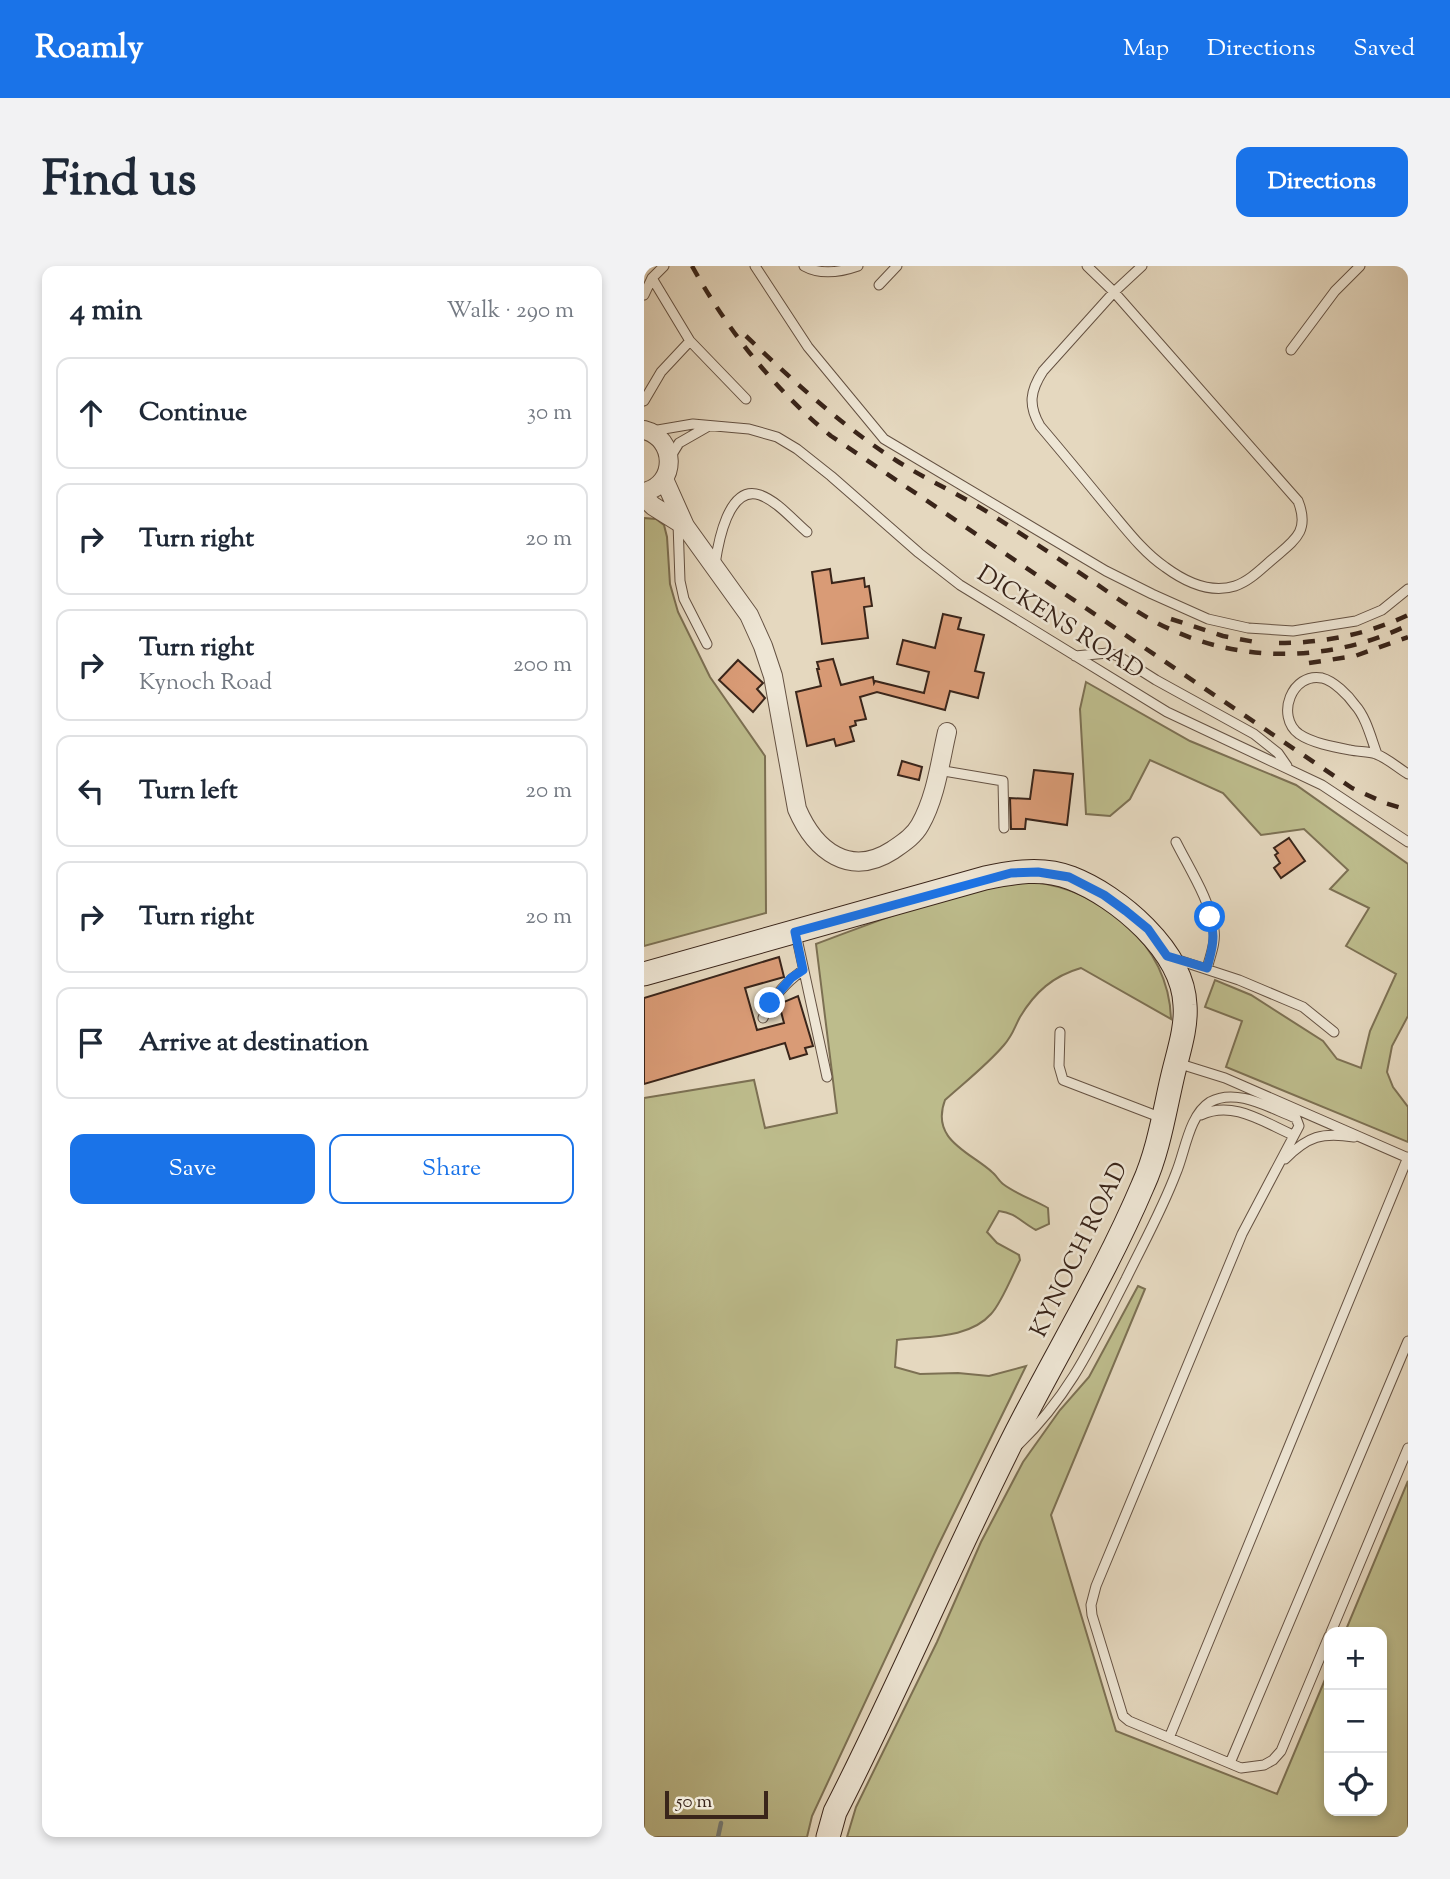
<!DOCTYPE html>
<meta charset="utf-8">
<style>
:root{--surface:#fff;--page:#f2f2f3;--text:#1f2937;--muted:#747a83;--line:#e0e1e3;--accent:#1a73e8}
body{margin:0;font-family:"Sorts Mill Goudy",serif;background:var(--page);color:var(--text)}
.controls{position:absolute;right:21px;bottom:21px;display:grid;overflow:hidden;border-radius:14px;box-shadow:0 4px 10px #0003}
.controls button{width:63px;height:63px;display:grid;place-items:center;padding:0;border:0;border-bottom:2px solid var(--line);background:var(--surface);color:var(--text);font:35px sans-serif}
.scale{position:absolute;left:21px;bottom:18px;width:103px;box-sizing:border-box;padding-left:7px;border:4px solid #3a251a;border-top:0;font-size:19px;line-height:24px;white-space:nowrap;color:#3a251a;-webkit-text-stroke:5px #eee6d5;paint-order:stroke}
.stop{position:absolute;width:21px;height:21px;margin:-16px;border:5px solid #1a73e8;border-radius:50%;background:#fff}
.stop.end{background:#1a73e8;border-color:#fff;box-shadow:0 2px 7px #0008}
.list{margin:0;padding:0;list-style:none}
h2{display:flex;justify-content:space-between;align-items:center;height:91px;margin:0;padding:0 28px;font-size:30px}
h2 small{font-size:23px;font-weight:400;color:var(--muted)}
.list li{display:grid;grid-template-columns:46px 1fr auto;gap:21px;align-items:center;box-sizing:border-box;height:112px;margin:0 14px 14px;padding:0 14px;border:2px solid var(--line);border-radius:14px}
.list b{display:block;font-size:26px;white-space:nowrap}
.list p{margin:0;font-size:23px;white-space:nowrap;color:var(--muted)}
.list em{font-size:23px;font-style:normal;color:var(--muted)}
.actions{display:flex;gap:14px;padding:21px 28px}
.actions a{flex:1;padding:16px 0;border:2px solid var(--accent);border-radius:14px;text-align:center;font-size:24px;color:var(--accent)}
.actions .main{background:var(--accent);color:#fff}
.icon{flex:none;width:38px;height:38px;fill:none;stroke:currentColor;stroke-width:2;stroke-linecap:round;stroke-linejoin:round}
.map{position:relative;flex:none;width:764px;height:1571px;overflow:hidden;border-radius:14px}
header{display:flex;align-items:center;gap:42px;box-sizing:border-box;height:98px;padding:0 35px;background:var(--accent);color:#fff}
header strong{font-size:33px}
nav{display:flex;gap:38px;margin-inline-start:auto;font-size:24px}
.intro{display:flex;align-items:center;justify-content:space-between;box-sizing:border-box;height:168px;padding:0 42px}
h1{margin:0;font-size:49px}
.button{padding:18px 32px;border-radius:14px;background:var(--accent);color:#fff;font-size:24px;font-weight:700}
main{display:flex;gap:42px;padding:0 42px}
aside{flex:1;background:var(--surface);border-radius:14px;box-shadow:0 4px 10px #0003}
.map>svg:first-child{display:block}
.green{fill:#bdbc8c;stroke:#7c7053;stroke-width:2}
.lines{fill:none;stroke-linecap:round;stroke-linejoin:round}
.stream{stroke:#737d7b;stroke-width:4.5}
.building{fill:#d99b76;stroke:#3a251a;stroke-width:2}
.lane-casing{stroke:#655243;stroke-width:11}
.street-casing{stroke:#655243;stroke-width:20}
.secondary-casing{stroke:#3a251a;stroke-width:25}
.lane{stroke:#eee6d5;stroke-width:9}
.street{stroke:#eee6d5;stroke-width:18}
.secondary{stroke:#eee6d5;stroke-width:23}
.rail{stroke:#3a251a;stroke-width:4.5;stroke-dasharray:12 12;stroke-linecap:butt}
.route{stroke:#1a73e8;stroke-width:9}
.labels{text-anchor:middle;dominant-baseline:central;stroke-width:5;stroke-linejoin:round;paint-order:stroke}
.street-label{font-size:24px;fill:#3a251a;stroke:#eee6d5}
</style>
<header>
<strong>Roamly</strong>
<nav><a>Map</a><a>Directions</a><a>Saved</a></nav>
</header>
<div class="intro"><h1>Find us</h1><a class="button">Directions</a></div>
<main>
<aside>
<h2>4 min<small>Walk · 290 m</small></h2>
<ul class="list">
<li><svg class="icon" aria-label="ahead" viewBox="0 0 24 24"><path d="M12 20V5M6 11l6-6 6 6"/></svg><div><b>Continue</b></div><em>30 m</em></li>
<li><svg class="icon" aria-label="right" viewBox="0 0 24 24"><path d="M7 20v-9h11M14 6l5 5-5 5"/></svg><div><b>Turn right</b></div><em>20 m</em></li>
<li><svg class="icon" aria-label="right" viewBox="0 0 24 24"><path d="M7 20v-9h11M14 6l5 5-5 5"/></svg><div><b>Turn right</b><p>Kynoch Road</p></div><em>200 m</em></li>
<li><svg class="icon" aria-label="left" viewBox="0 0 24 24"><path d="M17 20v-9H6M10 6l-5 5 5 5"/></svg><div><b>Turn left</b></div><em>20 m</em></li>
<li><svg class="icon" aria-label="right" viewBox="0 0 24 24"><path d="M7 20v-9h11M14 6l5 5-5 5"/></svg><div><b>Turn right</b></div><em>20 m</em></li>
<li><svg class="icon" aria-label="arrive" viewBox="0 0 24 24"><path d="M6 21V4h12l-3 4 3 4H6"/></svg><div><b>Arrive at destination</b></div></li>
</ul>
<div class="actions"><a class="main">Save</a><a>Share</a></div>
</aside>
<div class="map">
<svg width="764" height="1571" viewBox="0 0 764 1571">
<rect width="100%" height="100%" fill="#e5d8bf"/>
<filter id="stains"><feTurbulence type="fractalNoise" baseFrequency=".00286" numOctaves="4"/><feColorMatrix values="0 0 0 0 .2 0 0 0 0 .09 0 0 0 0 .02 0 0 0 .5 -.17"/></filter>
<radialGradient id="worn" r=".72"><stop offset=".6" stop-color="#630" stop-opacity="0"/><stop offset="1" stop-color="#630" stop-opacity=".3"/></radialGradient>
<path class="green" d="M 0,252 L 12,253 L 20,259 L 23,271 L 26,318 L 34,346 L 66,411 L 121,490 L 122,647 L 0,680 Z
M 442,416 L 546,475 L 652,519 L 764,598 L 764,750 L 748,780 L 743,806 L 749,821 L 764,841 L 764,876 L 582,801 L 598,755 L 561,741 L 571,714 L 607,729 L 679,775 L 693,793 L 717,802 L 726,765 L 752,708 L 702,680 L 725,642 L 686,623 L 704,604 L 660,563 L 617,569 L 579,527 L 506,494 L 486,533 L 466,550 L 442,548 L 436,443 Z
M 388,616 C 458,623 525,678 527,753 L 437,702 C 409,710 391,726 376,751 C 370,762 369,769 360,779 C 343,799 321,816 301,834 C 286,874 326,886 348,906 C 352,909 355,915 359,918 C 372,928 390,934 404,942 L 405,958 L 392,964 C 377,956 372,947 355,945 L 343,966 L 353,977 L 375,989 L 376,994 C 369,1008 357,1038 347,1048 C 325,1073 283,1070 253,1074 L 251,1101 L 276,1108 L 314,1107 L 345,1110 L 382,1100 L 293,1282 L 168,1550 L 163,1571 L 0,1571 L 0,832 L 110,814 L 121,862 L 193,847 L 172,678 C 242,652 313,622 388,616 Z
M 494,1020 L 501,1023 L 407,1249 L 472,1465 L 633,1528 L 685,1404 L 685,1545 L 738,1545 L 738,1366 L 701,1366 L 764,1215 L 764,1571 L 203,1571 L 212,1541 L 293,1376 L 337,1276 L 379,1196 L 416,1144 L 445,1111 Z"/>
<g class="lines">
<path class="stream" d="M 74,1571 L 77,1557"/>
</g>
<path class="building" d="M 186,303 L 188,317 L 220,312 L 221,321 L 225,320 L 228,340 L 220,341 L 224,372 L 178,378 L 168,306 Z
M 299,348 L 317,352 L 314,363 L 340,369 L 331,405 L 340,407 L 334,432 L 306,425 L 301,444 L 233,426 L 216,431 L 222,453 L 211,455 L 212,459 L 206,461 L 210,475 L 192,480 L 190,473 L 163,480 L 152,426 L 177,420 L 173,403 L 175,403 L 173,396 L 189,393 L 197,419 L 229,411 L 230,417 L 231,415 L 280,427 L 285,406 L 253,398 L 259,374 L 291,382 Z
M 94,394 L 119,417 L 113,423 L 121,432 L 109,446 L 75,414 Z
M 258,495 L 278,501 L 275,514 L 254,509 Z
M 390,504 L 429,508 L 423,559 L 382,553 L 381,563 L 367,563 L 366,532 L 386,533 Z
M 645,572 L 661,595 L 637,612 L 630,602 L 636,597 L 631,589 L 634,587 L 630,582 Z
M 135,691 L 140,711 L 101,722 L 113,764 L 140,757 L 135,738 L 154,730 L 169,780 L 161,782 L 163,788 L 146,793 L 141,777 L 0,818 L 0,732 Z"/>
<g class="lines">
<g class="lane-casing">
<path id="lane" d="M 111,0 L 164,81 L 240,173 L 462,305 L 508,328 L 564,353 L 604,362 L 649,365 L 712,355 L 738,344 L 764,323
M 160,0 C 176,9 197,6 214,0
M 443,0 L 470,26 L 654,235 C 666,265 651,274 630,292 C 618,302 606,315 591,320 C 566,328 540,315 521,301 C 499,286 482,263 465,243 C 442,215 419,187 396,160 C 384,139 386,125 399,105 L 470,26 L 498,0
M 8,12 L 46,75 L 102,133
M 235,19 L 253,0
M 0,29 L 8,12 L 20,0
M 647,84 L 691,25 L 716,0
M 0,135 L 17,106 L 46,75
M 8,165 L 49,158 L 105,163 L 133,171 L 153,183 L 187,210 L 275,287 L 316,319 L 523,446 L 678,519 L 764,576
M 27,190 L 35,177 L 63,161
M 34,257 L 36,315 L 40,333 L 63,378
M 71,298 C 74,278 84,218 116,229 C 133,235 149,254 163,266
M 431,390 L 464,387 L 474,390 L 512,414 L 610,468 L 634,487 L 643,500
M 733,488 C 727,472 722,451 711,439 C 704,429 690,415 678,412 C 648,406 631,450 655,468 C 668,477 690,481 706,484 C 714,486 725,485 732,488 C 743,492 754,502 764,508
M 294,504 L 359,515 L 360,562
M 532,576 C 545,602 567,636 570,664 C 572,677 566,690 563,703
M 152,668 L 183,811
M 528,692 L 595,714 L 659,741 L 690,766
M 119,752 C 128,731 141,717 159,704
M 416,766 L 415,800 L 419,814 L 518,852
M 533,797 L 581,812 L 764,892
M 557,849 C 589,834 619,856 649,869
M 641,893 C 664,870 678,866 710,871
M 375,1178 C 426,1129 450,1075 482,1013 C 499,978 518,944 532,907 C 541,886 545,849 566,836 C 593,821 627,843 652,852 L 655,860 L 598,968 L 452,1320 L 447,1339 L 448,1349 L 479,1450 L 485,1455 L 597,1502 L 620,1499 L 629,1494 L 637,1485 L 685,1370
M 687,1366 L 764,1182
M 525,1472 L 764,891
M 586,1497 L 764,1075"/>
</g>
<g class="street-casing">
<path id="street" d="M 0,164 C 32,172 34,218 0,226
M 20,213 L 41,260 L 105,349 L 119,380 L 129,410 L 153,543 C 171,585 206,612 249,584 C 259,577 270,570 276,559 C 292,531 296,496 303,466
M 0,231 L 9,240 L 41,260"/>
</g>
<g class="secondary-casing">
<path id="secondary" d="M 0,708 L 341,612 C 369,606 399,601 427,612 C 474,630 539,685 541,739 C 543,763 533,790 528,813 C 520,848 514,886 499,919 C 463,1004 415,1083 373,1165 C 309,1291 255,1421 191,1546 L 184,1571"/>
</g>
<use href="#lane" class="lane"/>
<use href="#street" class="street"/>
<use href="#secondary" class="secondary"/>
<path class="rail" d="M 48,0 C 84,65 130,123 187,170 L 708,522 L 741,537 L 764,544
M 102,70 C 148,114 199,161 253,195 C 283,214 315,228 345,247 C 381,270 416,294 451,317 C 476,334 500,352 528,364 C 602,398 691,395 764,359
M 527,353 L 579,370 L 611,376
M 635,377 C 680,377 724,368 764,349
M 665,397 L 711,390 L 764,371"/>
</g>
<g class="lines">
<path class="route" d="M 126,737 L 147,712 L 159,704 L 151,666 L 367,607 L 394,606 L 425,611 L 460,629 L 482,645 L 504,663 L 523,690 L 563,702 C 568,684 572,670 566,651"/>
</g>
<g class="labels">
<g class="street-label">
<text transform="translate(416 357) rotate(32)">DICKENS ROAD</text>
<text transform="translate(436 984) rotate(-64)">KYNOCH ROAD</text>
</g>
</g>
<rect width="100%" height="100%" filter="url(#stains)"/>
<rect width="100%" height="100%" fill="url(#worn)"/>
</svg>
<div class="controls">
<button>+</button>
<button>−</button>
<button><svg class="icon" aria-label="locate" viewBox="0 0 24 24"><circle cx="12" cy="12" r="6"/><path d="M12 2v4M12 18v4M2 12h4M18 12h4"/></svg></button>
</div>
<div class="scale">50 m</div>
<div class="stop" style="left:566px;top:651px"></div>
<div class="stop end" style="left:126px;top:737px"></div>
</div>
</main>
